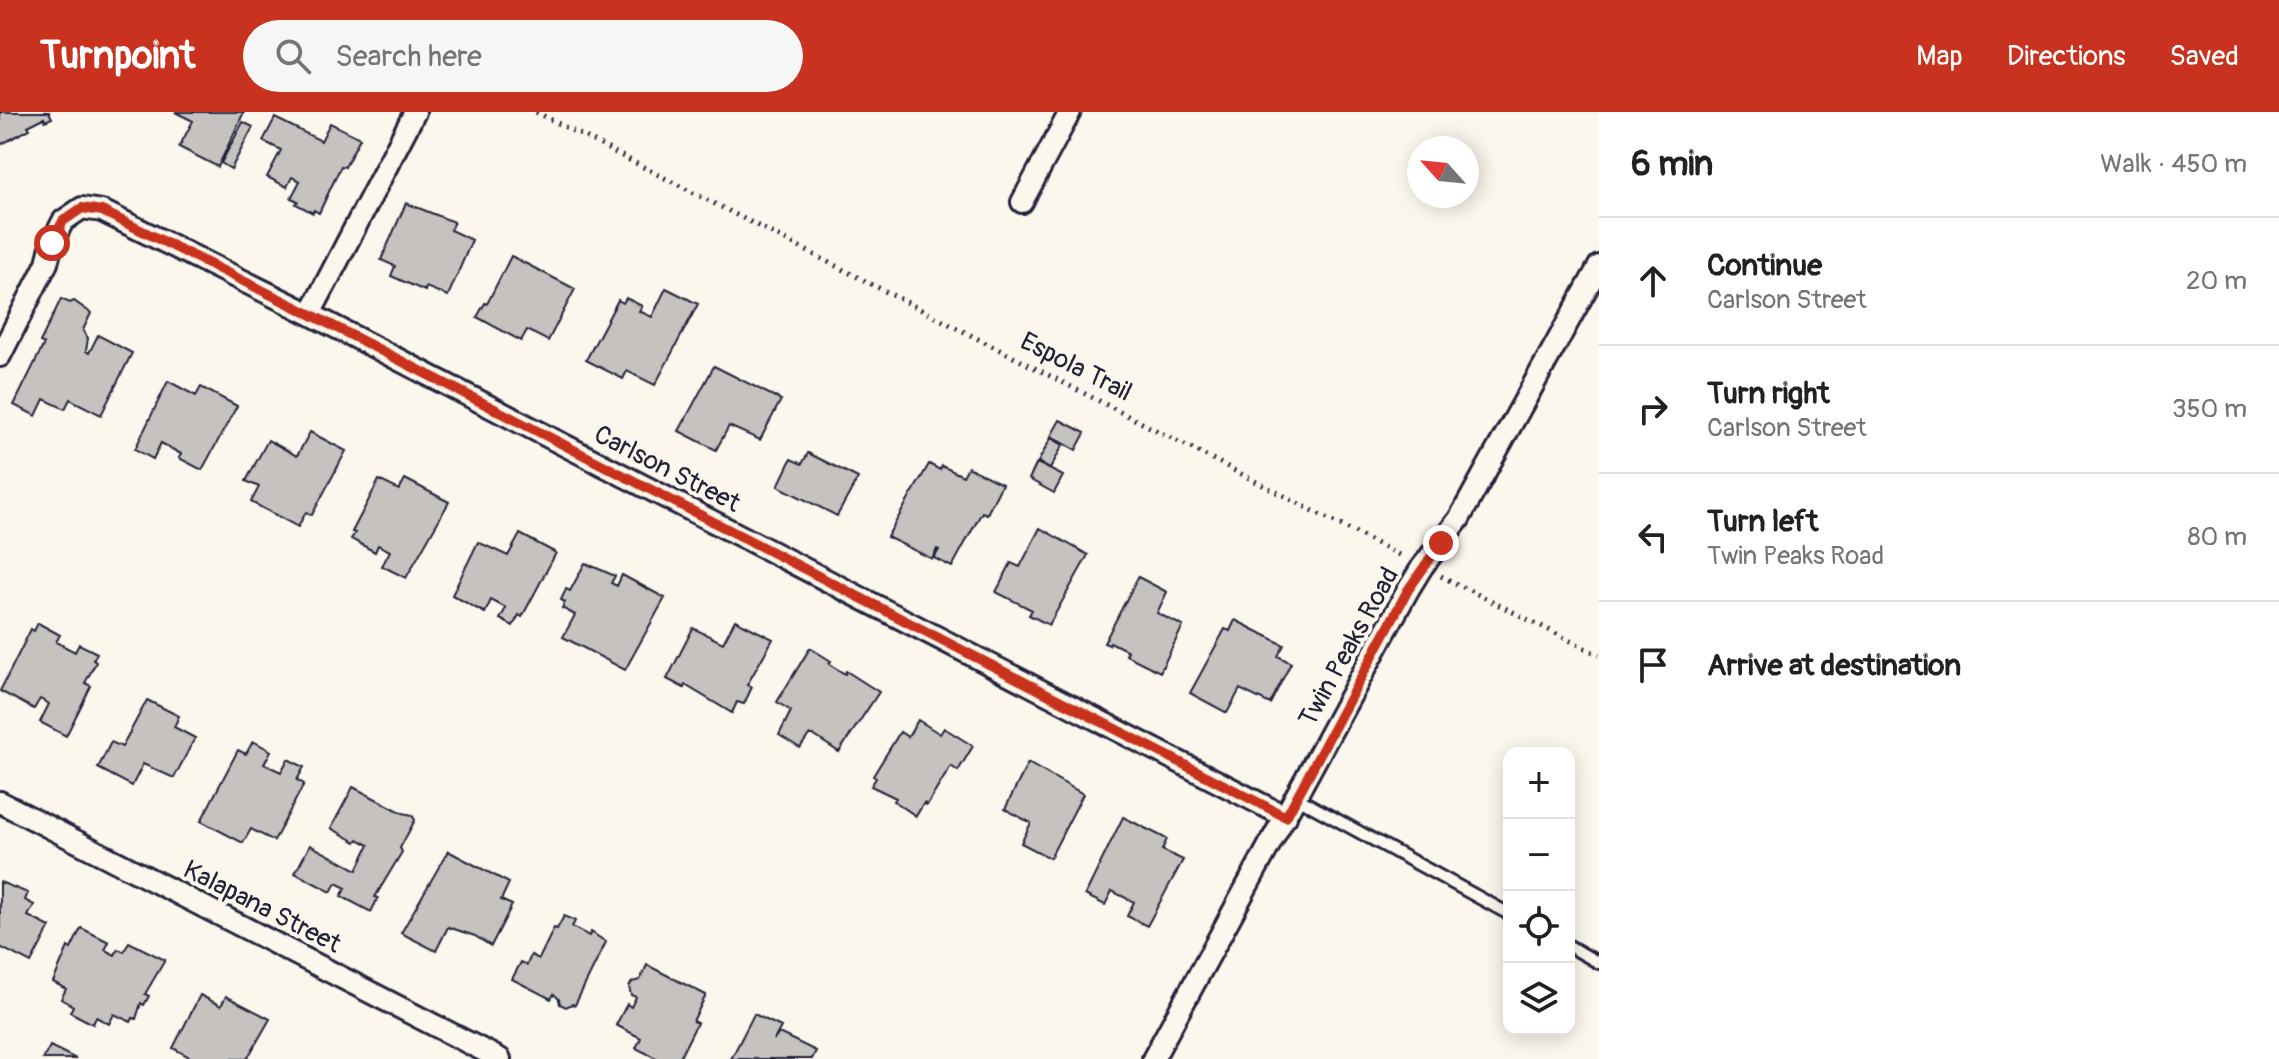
<!DOCTYPE html>
<meta charset="utf-8">
<style>
:root{--surface:#fff;--page:#f6f6f6;--text:#202124;--muted:#757577;--line:#e0e0e0;--accent:#c8321e}
body{margin:0;font-family:Pangolin,sans-serif;background:var(--page);color:var(--text)}
.controls{position:absolute;right:24px;bottom:24px;display:grid;overflow:hidden;border-radius:16px;box-shadow:0 4px 20px #0003}
.controls button{width:72px;height:72px;display:grid;place-items:center;padding:0;border:0;border-bottom:2px solid var(--line);background:var(--surface);color:var(--text);font:40px sans-serif}
.compass{position:absolute;left:1407px;top:24px;width:72px;height:72px;border-radius:50%;background:var(--surface);box-shadow:0 4px 20px #0003;rotate:297deg}
.stop{position:absolute;width:24px;height:24px;margin:-18px;border:6px solid #c8321e;border-radius:50%;background:#fff}
.stop.end{background:#c8321e;border-color:#fff;box-shadow:0 2px 8px #0008}
.list{margin:0;padding:0;list-style:none}
h2{display:flex;justify-content:space-between;align-items:center;height:104px;margin:0;padding:0 32px;font-size:34px}
h2 small{font-size:26px;font-weight:400;color:var(--muted)}
.list li{display:grid;grid-template-columns:52px 1fr auto;gap:24px;align-items:center;box-sizing:border-box;height:128px;padding:0 32px;border-top:2px solid var(--line)}
.list b{display:block;font-size:30px;white-space:nowrap}
.list p{margin:0;font-size:26px;white-space:nowrap;color:var(--muted)}
.list em{font-size:26px;font-style:normal;color:var(--muted)}
.icon{flex:none;width:44px;height:44px;fill:none;stroke:currentColor;stroke-width:2;stroke-linecap:round;stroke-linejoin:round}
.map{position:relative;flex:none;width:1599px;height:947px;overflow:hidden}
header{display:flex;align-items:center;gap:48px;box-sizing:border-box;height:112px;padding:0 40px;background:var(--accent);color:#fff}
header strong{font-size:38px}
nav{display:flex;gap:44px;margin-inline-start:auto;font-size:28px}
.search{width:560px;height:72px;background:var(--page);display:flex;align-items:center;gap:20px;box-sizing:border-box;padding:0 28px;border-radius:44px;color:var(--muted);font-size:30px}
main{display:flex}
aside{flex:1;background:var(--surface)}
.map>svg:first-child{display:block}
.building{fill:#c6c2c0;stroke:#22223b;stroke-width:2}
.lines{fill:none;stroke-linecap:round;stroke-linejoin:round}
.service-casing{stroke:#22223b;stroke-width:16}
.minor-casing{stroke:#22223b;stroke-width:26}
.path{stroke:#22223b;stroke-width:5;stroke-dasharray:2 6;stroke-linecap:butt}
.service{stroke:#fbf7ec;stroke-width:10}
.minor{stroke:#fbf7ec;stroke-width:20}
.route{stroke:#c8321e;stroke-width:10}
.labels{text-anchor:middle;dominant-baseline:central;stroke-width:8;stroke-linejoin:round;paint-order:stroke}
.street-label{font-size:26px;fill:#22223b;stroke:#fbf7ec}
</style>
<header>
<strong>Turnpoint</strong>
<div class="search"><svg class="icon" aria-label="search" viewBox="0 0 24 24"><circle cx="10" cy="10" r="6"/><path d="M15 15l6 6"/></svg>Search here</div>
<nav><a>Map</a><a>Directions</a><a>Saved</a></nav>
</header>
<main>
<div class="map">
<svg width="1599" height="947" viewBox="0 0 1599 947">
<rect width="100%" height="100%" fill="#fbf7ec"/>
<filter id="ink" filterUnits="userSpaceOnUse"><feTurbulence type="fractalNoise" baseFrequency=".0125" numOctaves="2"/><feDisplacementMap in="SourceGraphic" scale="16" xChannelSelector="R" yChannelSelector="G"/><feConvolveMatrix kernelMatrix="1 2 1 2 8 2 1 2 1" color-interpolation-filters="sRGB"/></filter>
<g filter="url(#ink)">
<path class="building" d="M 0,0 L 49,0 L 52,6 L 45,9 L 44,6 L 28,14 L 30,17 L 0,33 Z
M 175,0 L 244,0 L 218,55 L 179,35 L 193,9 Z
M 275,6 L 321,29 L 330,11 L 360,26 L 345,55 L 341,54 L 319,101 L 314,98 L 313,101 L 296,92 L 298,89 L 291,86 L 300,69 L 292,65 L 287,75 L 267,65 L 281,38 L 263,29 Z
M 243,10 L 253,15 L 231,57 L 221,51 Z
M 406,91 L 454,110 L 450,118 L 472,128 L 448,184 L 426,175 L 425,179 L 391,164 L 395,154 L 381,148 Z
M 511,144 L 575,177 L 548,229 L 527,218 L 521,229 L 477,205 L 485,191 L 487,192 Z
M 666,176 L 698,192 L 655,273 L 627,259 L 623,267 L 586,248 L 618,188 L 623,191 L 626,186 L 642,194 L 639,199 L 652,205 Z
M 61,187 L 70,191 L 74,189 L 91,201 L 83,218 L 88,226 L 86,239 L 89,241 L 98,223 L 132,241 L 101,303 L 70,287 L 65,297 L 44,287 L 36,304 L 14,293 L 44,232 L 40,230 Z
M 714,254 L 781,288 L 760,328 L 729,314 L 716,338 L 679,319 Z
M 168,269 L 196,284 L 201,275 L 237,294 L 202,358 L 179,346 L 181,342 L 161,331 L 153,347 L 135,337 Z
M 1060,308 L 1085,321 L 1076,338 L 1051,324 Z
M 310,320 L 346,339 L 312,403 L 306,400 L 298,415 L 251,390 L 259,375 L 246,369 L 268,328 L 297,344 Z
M 1051,326 L 1063,333 L 1050,357 L 1038,350 Z
M 808,341 L 858,366 L 837,404 L 778,374 L 791,347 L 802,352 Z
M 1037,351 L 1063,364 L 1054,381 L 1029,367 Z
M 929,352 L 940,358 L 942,354 L 963,364 L 968,355 L 1002,372 L 987,402 L 982,400 L 952,455 L 934,446 L 939,438 L 937,437 L 932,447 L 887,425 Z
M 405,367 L 449,390 L 406,466 L 382,454 L 390,439 L 378,433 L 375,440 L 351,427 L 355,421 L 352,420 L 379,368 L 399,378 Z
M 1040,416 L 1088,443 L 1049,513 L 1029,503 L 1032,498 L 996,480 L 1011,451 L 1020,455 Z
M 520,422 L 556,441 L 522,505 L 519,503 L 513,514 L 500,507 L 506,496 L 491,488 L 485,501 L 452,483 L 478,430 L 508,444 Z
M 585,451 L 615,464 L 611,471 L 617,474 L 622,463 L 665,486 L 625,558 L 563,525 L 575,503 L 562,496 L 565,490 L 561,488 L 566,477 L 570,479 Z
M 1138,465 L 1167,480 L 1157,501 L 1183,514 L 1160,560 L 1126,543 L 1128,539 L 1110,530 L 1109,533 L 1104,531 Z
M 735,508 L 773,527 L 747,573 L 752,575 L 744,592 L 737,590 L 732,601 L 685,573 L 684,576 L 667,567 L 693,516 L 723,531 Z
M 1235,508 L 1284,533 L 1278,544 L 1291,551 L 1270,592 L 1240,577 L 1227,601 L 1190,581 L 1225,517 L 1230,519 Z
M 38,511 L 60,523 L 56,530 L 75,540 L 79,532 L 97,541 L 93,548 L 96,550 L 85,571 L 91,574 L 66,624 L 40,610 L 49,592 L 40,587 L 34,597 L 0,579 L 31,517 L 34,519 Z
M 810,536 L 831,549 L 829,552 L 845,562 L 846,559 L 879,580 L 839,640 L 813,623 L 809,623 L 800,636 L 779,623 L 791,599 L 777,590 Z
M 147,588 L 179,604 L 174,615 L 195,626 L 174,666 L 143,652 L 132,674 L 98,656 L 111,630 L 122,635 Z
M 918,608 L 940,622 L 944,616 L 973,634 L 958,659 L 951,654 L 927,693 L 924,691 L 916,704 L 894,689 L 896,686 L 871,674 L 876,666 L 873,664 L 900,620 L 908,625 Z
M 253,629 L 271,639 L 264,652 L 281,660 L 288,647 L 304,655 L 297,668 L 304,672 L 274,729 L 251,717 L 243,731 L 201,709 L 238,638 L 246,642 Z
M 1028,651 L 1083,682 L 1050,746 L 1021,731 L 1031,711 L 1005,697 Z
M 353,675 L 403,701 L 412,703 L 415,708 L 400,736 L 402,740 L 375,785 L 378,786 L 371,800 L 341,784 L 346,776 L 336,771 L 331,780 L 295,761 L 310,733 L 357,758 L 369,733 L 358,727 L 356,730 L 331,716 Z
M 1123,705 L 1167,727 L 1162,738 L 1183,748 L 1147,814 L 1127,804 L 1134,790 L 1112,779 L 1105,793 L 1085,783 Z
M 448,739 L 509,771 L 501,788 L 512,793 L 491,834 L 475,824 L 448,815 L 436,839 L 401,821 Z
M 0,770 L 28,781 L 25,788 L 34,793 L 28,804 L 50,815 L 31,851 L 0,835 Z
M 564,804 L 575,809 L 572,815 L 589,824 L 591,820 L 606,830 L 575,893 L 572,892 L 566,895 L 560,892 L 559,887 L 554,882 L 551,887 L 512,867 L 521,850 L 527,853 L 531,843 L 539,847 L 554,816 L 557,817 Z
M 81,816 L 109,830 L 105,838 L 115,843 L 118,837 L 124,840 L 129,830 L 165,848 L 145,882 L 149,884 L 144,893 L 141,891 L 136,907 L 133,906 L 131,910 L 114,902 L 109,912 L 96,905 L 93,912 L 70,900 L 73,894 L 61,887 L 66,877 L 53,870 L 68,835 L 71,837 Z
M 647,853 L 706,883 L 693,909 L 697,911 L 679,947 L 658,947 L 636,936 L 641,926 L 616,913 L 627,892 L 631,895 L 636,885 L 631,883 L 629,875 L 632,870 L 640,868 Z
M 200,883 L 221,894 L 226,884 L 270,907 L 247,947 L 193,947 L 173,936 Z
M 754,902 L 781,915 L 774,928 L 779,921 L 816,939 L 812,947 L 731,947 Z
M 50,934 L 76,947 L 43,947 Z"/>
<g class="lines">
<g class="service-casing">
<path id="service" d="M 1297,686 L 1509,802
M 1569,834 L 1599,851"/>
</g>
<g class="minor-casing">
<path id="minor" d="M 1022,90 L 1070,0
M 310,202 L 415,0
M 0,244 L 47,151 L 52,131 L 63,109 L 82,96 L 102,99 L 310,202 L 1286,705
M 0,690 L 500,947
M 1153,947 L 1408,478 L 1422,455 L 1459,407 L 1599,154"/>
</g>
<path class="path" d="M 536,0 L 1403,445
M 1441,464 L 1599,543"/>
<use href="#service" class="service"/>
<use href="#minor" class="minor"/>
</g>
</g>
<g class="lines" filter="url(#ink)">
<path class="route" d="M 52,131 L 63,109 L 82,96 L 102,99 L 310,202 L 1286,705 L 1408,478 L 1441,431"/>
</g>
<g class="labels">
<g class="street-label">
<text transform="translate(1076 255) rotate(27)">Espola Trail</text>
<text transform="translate(667 357) rotate(27)">Carlson Street</text>
<text transform="translate(1349 535) rotate(-61)">Twin Peaks Road</text>
<text transform="translate(262 795) rotate(27)">Kalapana Street</text>
</g>
</g>
</svg>
<div class="controls">
<button>+</button>
<button>−</button>
<button><svg class="icon" aria-label="locate" viewBox="0 0 24 24"><circle cx="12" cy="12" r="6"/><path d="M12 2v4M12 18v4M2 12h4M18 12h4"/></svg></button>
<button><svg class="icon" aria-label="layers" viewBox="0 0 24 24"><path d="M12 4l9 5-9 5-9-5zM3 14l9 5 9-5"/></svg></button>
</div>
<svg class="compass" viewBox="-18 -18 36 36"><path d="M0-13l5 13h-10z" fill="#e53935"/><path d="M0 13l5-13h-10z" fill="#757577"/></svg>
<div class="stop" style="left:52px;top:131px"></div>
<div class="stop end" style="left:1441px;top:431px"></div>
</div>
<aside>
<h2>6 min<small>Walk · 450 m</small></h2>
<ul class="list">
<li><svg class="icon" aria-label="ahead" viewBox="0 0 24 24"><path d="M12 20V5M6 11l6-6 6 6"/></svg><div><b>Continue</b><p>Carlson Street</p></div><em>20 m</em></li>
<li><svg class="icon" aria-label="right" viewBox="0 0 24 24"><path d="M7 20v-9h11M14 6l5 5-5 5"/></svg><div><b>Turn right</b><p>Carlson Street</p></div><em>350 m</em></li>
<li><svg class="icon" aria-label="left" viewBox="0 0 24 24"><path d="M17 20v-9H6M10 6l-5 5 5 5"/></svg><div><b>Turn left</b><p>Twin Peaks Road</p></div><em>80 m</em></li>
<li><svg class="icon" aria-label="arrive" viewBox="0 0 24 24"><path d="M6 21V4h12l-3 4 3 4H6"/></svg><div><b>Arrive at destination</b></div></li>
</ul>
</aside>
</main>
